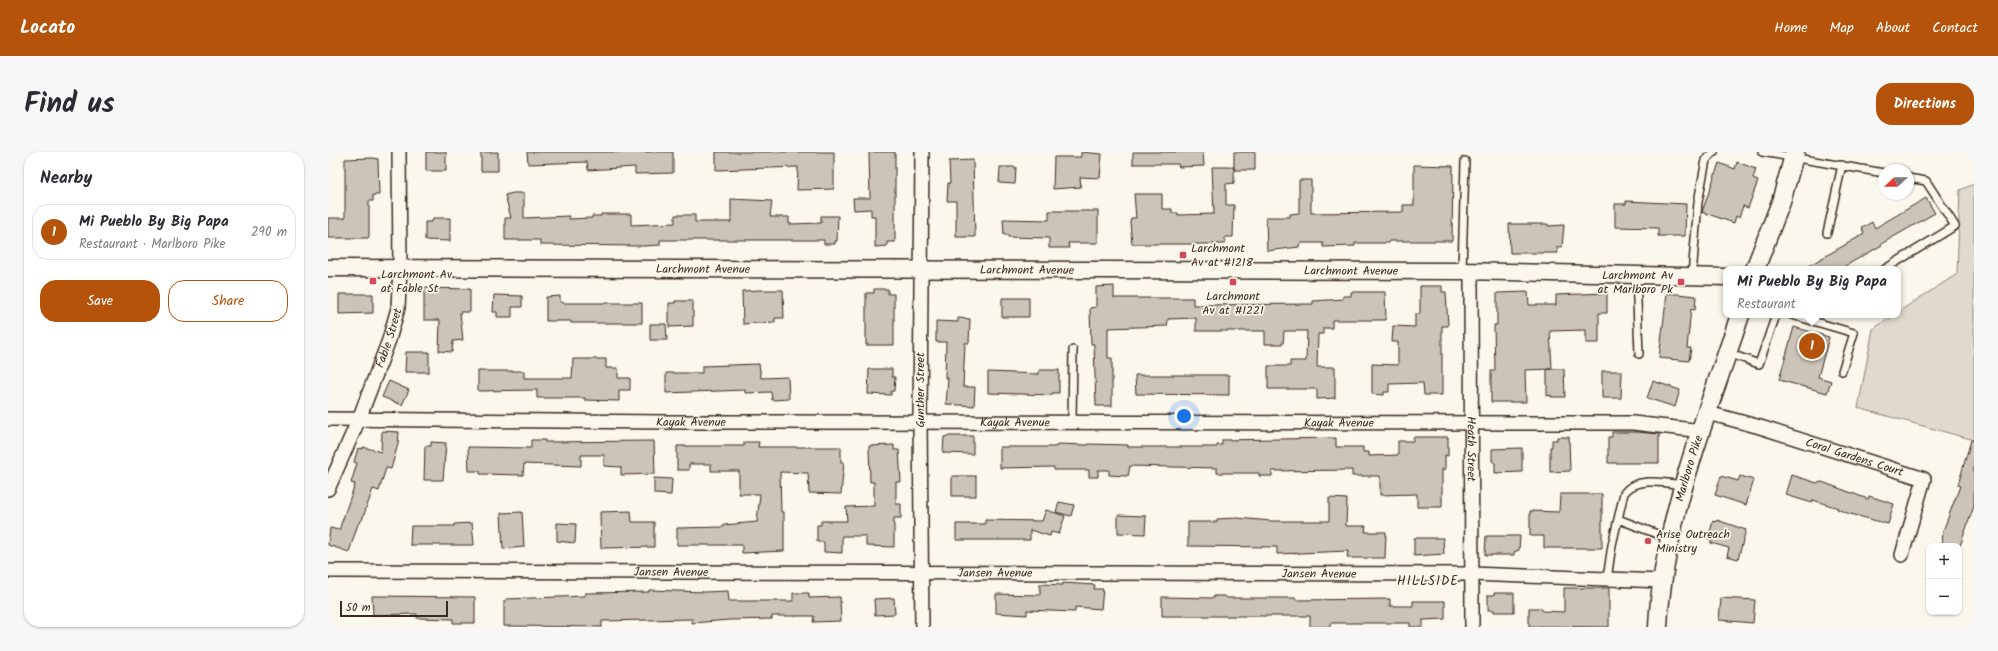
<!DOCTYPE html>
<meta charset="utf-8">
<style>
:root{--surface:#fff;--page:#f7f7f7;--text:#2b2b33;--muted:#7c7c81;--line:#e1e1e2;--accent:#b45309}
body{margin:0;font-family:Kalam,sans-serif;background:var(--page);color:var(--text)}
.controls{position:absolute;right:12px;bottom:12px;display:grid;overflow:hidden;border-radius:8px;box-shadow:0 1px 3px #0004}
.controls button{width:36px;height:36px;display:grid;place-items:center;padding:0;border:0;border-bottom:1px solid var(--line);background:var(--surface);color:var(--text);font:20px sans-serif}
.compass{position:absolute;left:1550px;top:12px;width:36px;height:36px;border-radius:50%;background:var(--surface);box-shadow:0 1px 3px #0004;rotate:248deg}
.scale{position:absolute;left:12px;bottom:10px;width:108px;box-sizing:border-box;padding-left:4px;border:2px solid #3b2a1e;border-top:0;font-size:11px;line-height:14px;white-space:nowrap;color:#3b2a1e;-webkit-text-stroke:3px #fbf7ec;paint-order:stroke}
.you{position:absolute;left:856px;top:264px;width:14px;height:14px;margin:-10px;border:3px solid #fff;border-radius:50%;background:#1a73e8;box-shadow:0 0 0 6px #1a73e833}
.badge{display:grid;place-items:center;width:26px;height:26px;border-radius:50%;background:var(--accent);color:#fff;font-size:13px;font-weight:700}
.pin{position:absolute;translate:-50% -50%;border:2px solid #fff;box-shadow:0 1px 4px #0006}
.popup{position:absolute;left:1395px;top:114px;width:178px;height:52px;box-sizing:border-box;display:grid;place-content:center;border-radius:8px;background:var(--surface);filter:drop-shadow(0 1px 3px #0005);font-size:13px;white-space:nowrap;color:var(--muted)}
.popup b{font-size:15px;color:var(--text)}
.popup::after{content:'';position:absolute;left:50%;top:100%;margin-left:-8px;border:8px solid transparent;border-top-color:var(--surface)}
.list{margin:0;padding:0;list-style:none}
h2{display:flex;justify-content:space-between;align-items:center;height:52px;margin:0;padding:0 16px;font-size:17px}
h2 small{font-size:13px;font-weight:400;color:var(--muted)}
.list li{display:grid;grid-template-columns:26px 1fr auto;gap:12px;align-items:center;box-sizing:border-box;height:56px;margin:0 8px 8px;padding:0 8px;border:1px solid var(--line);border-radius:16px}
.list b{display:block;font-size:15px;white-space:nowrap}
.list p{margin:0;font-size:13px;white-space:nowrap;color:var(--muted)}
.list em{font-size:13px;font-style:normal;color:var(--muted)}
.actions{display:flex;gap:8px;padding:12px 16px}
.actions a{flex:1;padding:9px 0;border:1px solid var(--accent);border-radius:16px;text-align:center;font-size:14px;color:var(--accent)}
.actions .main{background:var(--accent);color:#fff}
.map{position:relative;flex:none;width:1646px;height:475px;overflow:hidden;border-radius:16px}
header{display:flex;align-items:center;gap:24px;box-sizing:border-box;height:56px;padding:0 20px;background:var(--accent);color:#fff}
header strong{font-size:19px}
nav{display:flex;gap:22px;margin-inline-start:auto;font-size:14px}
.intro{display:flex;align-items:center;justify-content:space-between;box-sizing:border-box;height:96px;padding:0 24px}
h1{margin:0;font-size:28px}
.button{padding:10px 18px;border-radius:16px;background:var(--accent);color:#fff;font-size:14px;font-weight:700}
main{display:flex;gap:24px;padding:0 24px}
aside{flex:1;background:var(--surface);border-radius:16px;box-shadow:0 1px 3px #0004}
.map>svg:first-child{display:block}
.green{fill:#dfd9ce;stroke:#8d8276}
.building{fill:#ccc4b9;stroke:#3b2a1e}
.lines{fill:none;stroke-linecap:round;stroke-linejoin:round}
.service-casing{stroke:#3b2a1e;stroke-width:10}
.minor-casing{stroke:#3b2a1e;stroke-width:16}
.tertiary-casing{stroke:#3b2a1e;stroke-width:19}
.secondary-casing{stroke:#3b2a1e;stroke-width:21}
.service{stroke:#fbf7ec;stroke-width:7}
.minor{stroke:#fbf7ec;stroke-width:13}
.tertiary{stroke:#fbf7ec;stroke-width:16}
.secondary{stroke:#fbf7ec;stroke-width:18}
.poi-dot{fill:#d1495b;stroke:#fbf7ec;stroke-width:1.5}
.labels{text-anchor:middle;dominant-baseline:central;stroke-width:3.5;stroke-linejoin:round;paint-order:stroke}
.poi-label{font-size:12px;fill:#3b2a1e;stroke:#fbf7ec;text-anchor:start}
.street-label{font-size:12px;fill:#3b2a1e;stroke:#fbf7ec}
.neighbourhood-label{font-size:13px;letter-spacing:1px;fill:#3b2a1e;stroke:#fbf7ec}
</style>
<header>
<strong>Locato</strong>
<nav><a>Home</a><a>Map</a><a>About</a><a>Contact</a></nav>
</header>
<div class="intro"><h1>Find us</h1><a class="button">Directions</a></div>
<main>
<aside>
<h2>Nearby<small></small></h2>
<ul class="list">
<li><span class="badge">1</span><div><b>Mi Pueblo By Big Papa</b><p>Restaurant · Marlboro Pike</p></div><em>290 m</em></li>
</ul>
<div class="actions"><a class="main">Save</a><a>Share</a></div>
</aside>
<div class="map">
<svg width="1646" height="475" viewBox="0 0 1646 475">
<rect width="100%" height="100%" fill="#fbf7ec"/>
<filter id="ink" filterUnits="userSpaceOnUse"><feTurbulence type="fractalNoise" baseFrequency=".025" numOctaves="2"/><feDisplacementMap in="SourceGraphic" scale="8" xChannelSelector="R" yChannelSelector="G"/><feConvolveMatrix kernelMatrix="1 2 1 2 8 2 1 2 1" color-interpolation-filters="sRGB"/></filter>
<g filter="url(#ink)">
<path class="green" d="M 1646,32 L 1646,288 L 1530,256 L 1545,177 L 1566,163 L 1570,163 L 1570,160 L 1629,122 L 1632,38 Z"/>
<path class="building" d="M 98,0 L 118,0 L 118,19 L 98,19 Z
M 153,0 L 170,0 L 170,19 L 153,19 Z
M 199,0 L 345,0 L 345,21 L 307,22 L 307,15 L 260,18 L 259,10 L 200,12 Z
M 388,0 L 506,0 L 506,37 L 469,38 L 470,15 L 388,18 Z
M 541,0 L 567,0 L 567,90 L 559,90 L 559,94 L 547,95 L 547,64 L 543,64 L 543,57 L 526,58 L 525,46 L 542,46 Z
M 753,0 L 774,2 L 772,26 L 752,25 L 753,35 L 725,37 L 726,5 L 753,5 Z
M 805,0 L 875,0 L 876,14 L 851,15 L 850,12 L 805,12 Z
M 906,0 L 927,0 L 927,18 L 906,18 Z
M 45,6 L 50,7 L 51,43 L 45,43 L 45,49 L 41,49 L 41,86 L 0,86 L 0,66 L 17,66 L 17,7 Z
M 645,8 L 647,85 L 628,85 L 628,49 L 619,49 L 620,31 L 622,31 L 621,9 Z
M 1409,10 L 1428,17 L 1425,27 L 1430,29 L 1420,56 L 1415,54 L 1411,65 L 1408,64 L 1406,71 L 1374,60 L 1391,11 L 1407,17 Z
M 1086,13 L 1125,14 L 1124,89 L 1061,89 L 1060,91 L 1027,91 L 1027,94 L 995,95 L 995,91 L 972,91 L 971,95 L 939,99 L 938,65 L 962,65 L 962,62 L 971,61 L 971,28 L 983,28 L 983,61 L 1075,60 L 1075,53 L 1086,53 Z
M 672,15 L 688,15 L 687,32 L 671,31 Z
M 884,15 L 906,15 L 906,31 L 898,32 L 898,53 L 906,53 L 905,85 L 897,85 L 897,92 L 804,92 L 802,70 L 803,66 L 808,66 L 806,42 L 834,42 L 834,57 L 844,57 L 844,61 L 850,61 L 850,63 L 886,62 Z
M 185,41 L 196,41 L 196,66 L 241,64 L 241,67 L 264,66 L 264,64 L 273,64 L 273,62 L 303,62 L 303,73 L 347,71 L 347,63 L 367,63 L 367,70 L 403,70 L 403,47 L 444,49 L 442,65 L 461,65 L 461,72 L 493,71 L 493,64 L 510,64 L 509,89 L 507,89 L 507,92 L 496,92 L 496,88 L 332,88 L 332,93 L 316,94 L 212,93 L 212,88 L 177,88 L 177,66 L 183,66 L 177,43 Z
M 1598,46 L 1607,61 L 1553,92 L 1554,93 L 1512,117 L 1475,117 L 1536,82 L 1534,76 L 1544,70 L 1547,76 Z
M 1298,49 L 1358,52 L 1357,84 L 1330,84 L 1330,76 L 1287,75 L 1287,52 L 1298,52 Z
M 721,59 L 770,59 L 770,91 L 740,91 L 741,96 L 721,96 L 721,86 L 680,85 L 680,83 L 676,83 L 675,67 L 721,68 Z
M 105,66 L 122,66 L 122,89 L 97,88 L 97,70 L 104,70 Z
M 1181,72 L 1220,72 L 1220,74 L 1236,73 L 1234,95 L 1229,95 L 1230,101 L 1182,101 Z
M 786,134 L 786,146 L 865,146 L 865,153 L 985,152 L 985,149 L 1015,147 L 1015,144 L 1023,144 L 1023,140 L 1057,140 L 1058,168 L 1004,168 L 1004,176 L 995,176 L 995,182 L 990,182 L 989,215 L 1007,215 L 1007,246 L 989,247 L 989,237 L 940,237 L 940,214 L 962,214 L 962,209 L 978,209 L 979,179 L 956,179 L 955,192 L 937,192 L 937,179 L 868,179 L 868,166 L 840,167 L 839,174 L 780,176 L 780,206 L 784,206 L 784,254 L 768,254 L 766,192 L 763,192 L 762,156 L 768,155 L 768,135 Z
M 1092,134 L 1114,134 L 1114,140 L 1118,140 L 1120,174 L 1114,174 L 1114,243 L 1096,243 L 1095,231 L 1061,232 L 1061,240 L 1056,240 L 1056,243 L 1044,242 L 1044,212 L 1070,213 L 1070,190 L 1064,190 L 1065,174 L 1087,175 L 1087,162 L 1092,162 Z
M 96,136 L 142,137 L 142,160 L 132,160 L 135,188 L 125,189 L 124,200 L 111,199 L 112,168 L 96,168 Z
M 546,137 L 560,137 L 560,142 L 566,142 L 566,193 L 538,193 L 538,141 L 546,141 Z
M 432,138 L 455,138 L 456,166 L 447,166 L 447,170 L 415,172 L 414,139 Z
M 1200,140 L 1201,153 L 1228,153 L 1228,143 L 1279,141 L 1279,161 L 1271,161 L 1271,191 L 1258,191 L 1258,178 L 1222,179 L 1224,217 L 1197,218 L 1198,250 L 1163,250 L 1163,219 L 1167,219 L 1166,173 L 1169,173 L 1169,141 Z
M 1339,141 L 1368,144 L 1367,158 L 1363,157 L 1359,196 L 1363,196 L 1361,209 L 1331,206 Z
M 11,142 L 45,142 L 45,161 L 11,162 Z
M 166,143 L 194,144 L 194,155 L 184,155 L 184,165 L 169,165 L 169,160 L 165,160 Z
M 232,144 L 232,150 L 237,151 L 314,151 L 314,171 L 243,171 L 243,169 L 218,169 L 218,145 Z
M 674,146 L 701,146 L 701,165 L 674,165 Z
M 347,149 L 365,149 L 365,174 L 341,175 L 341,151 L 347,151 Z
M 630,166 L 642,167 L 641,191 L 637,191 L 635,235 L 647,235 L 646,254 L 618,252 L 620,226 L 617,226 L 618,190 L 608,190 L 608,169 L 630,170 Z
M 322,172 L 338,172 L 339,188 L 322,188 Z
M 1466,175 L 1501,185 L 1490,225 L 1503,229 L 1499,241 L 1451,228 Z
M 78,200 L 101,200 L 101,220 L 77,220 Z
M 245,207 L 278,207 L 278,216 L 290,216 L 290,226 L 302,226 L 302,238 L 291,238 L 291,249 L 257,248 L 257,246 L 209,246 L 209,238 L 150,239 L 150,219 L 196,219 L 196,226 L 244,226 Z
M 431,212 L 433,226 L 460,225 L 461,247 L 444,248 L 443,240 L 417,241 L 417,238 L 338,241 L 338,221 L 374,221 L 374,214 Z
M 541,217 L 564,217 L 564,225 L 567,225 L 566,239 L 563,239 L 563,243 L 540,242 Z
M 1219,217 L 1236,217 L 1237,245 L 1223,245 L 1223,243 L 1219,244 Z
M 711,218 L 731,218 L 731,241 L 724,241 L 724,243 L 660,241 L 660,220 L 711,222 Z
M 1274,219 L 1294,219 L 1293,246 L 1274,246 Z
M 807,223 L 901,223 L 901,243 L 808,242 Z
M 61,229 L 81,238 L 74,253 L 54,245 Z
M 1325,229 L 1352,238 L 1347,255 L 1319,246 Z
M 54,279 L 71,280 L 70,292 L 63,317 L 58,316 L 51,339 L 45,337 L 34,368 L 30,372 L 21,400 L 0,393 L 2,376 L 11,378 L 27,332 L 23,331 L 29,311 L 26,310 L 30,296 L 35,297 L 35,295 L 53,300 Z
M 1284,280 L 1310,280 L 1331,282 L 1331,311 L 1280,311 L 1280,285 L 1284,285 Z
M 621,284 L 645,284 L 645,302 L 615,301 L 616,285 Z
M 1085,285 L 1120,285 L 1120,304 L 1117,303 L 1117,318 L 1114,317 L 1114,355 L 1089,355 L 1089,342 L 1052,343 L 1052,324 L 1024,324 L 1024,318 L 944,319 L 944,324 L 931,324 L 931,321 L 889,321 L 889,316 L 802,314 L 800,324 L 781,323 L 781,318 L 770,318 L 770,325 L 761,325 L 761,318 L 726,318 L 726,315 L 672,316 L 672,295 L 726,295 L 729,294 L 729,292 L 760,293 L 760,292 L 800,293 L 800,295 L 889,295 L 889,293 L 894,293 L 894,288 L 1008,286 L 1008,295 L 1035,295 L 1035,300 L 1041,300 L 1041,304 L 1070,303 L 1070,289 L 1085,289 Z
M 1229,285 L 1241,285 L 1242,319 L 1222,320 L 1222,295 L 1224,295 L 1224,288 L 1229,288 Z
M 203,288 L 217,288 L 217,290 L 326,289 L 327,322 L 293,323 L 293,315 L 276,314 L 276,303 L 253,303 L 253,314 L 196,312 L 195,323 L 152,322 L 152,319 L 141,319 L 140,295 L 203,296 Z
M 1643,288 L 1646,288 L 1646,354 L 1632,394 L 1614,394 L 1615,379 L 1632,334 L 1630,333 Z
M 103,290 L 118,291 L 115,328 L 96,328 L 97,294 L 103,294 Z
M 416,290 L 431,290 L 430,295 L 513,295 L 513,310 L 516,310 L 513,342 L 481,341 L 480,321 L 452,320 L 453,360 L 456,360 L 456,399 L 414,401 L 414,393 L 349,393 L 349,376 L 396,375 L 396,373 L 429,370 L 432,342 L 411,342 L 411,319 L 383,319 L 383,312 L 361,312 L 361,318 L 349,318 L 349,294 L 416,294 Z
M 566,293 L 566,298 L 571,298 L 573,330 L 568,330 L 568,352 L 573,352 L 573,366 L 566,366 L 566,395 L 538,394 L 538,384 L 514,384 L 514,401 L 496,400 L 496,390 L 489,390 L 489,373 L 493,373 L 493,369 L 519,369 L 518,355 L 546,354 L 546,330 L 542,330 L 541,294 Z
M 1194,296 L 1194,320 L 1167,321 L 1167,311 L 1164,309 L 1164,297 Z
M 1464,323 L 1489,331 L 1494,330 L 1540,347 L 1541,344 L 1566,352 L 1560,372 L 1519,361 L 1509,357 L 1510,356 L 1485,348 L 1484,351 L 1458,343 Z
M 624,324 L 648,324 L 648,344 L 624,344 Z
M 1393,324 L 1410,329 L 1412,324 L 1426,328 L 1418,353 L 1387,343 Z
M 326,326 L 344,327 L 343,343 L 326,342 Z
M 1232,342 L 1274,342 L 1274,396 L 1216,396 L 1216,384 L 1202,384 L 1202,359 L 1231,360 Z
M 1001,346 L 1019,347 L 1018,374 L 1038,374 L 1037,380 L 1058,380 L 1057,406 L 1019,406 L 1020,399 L 949,402 L 949,395 L 860,394 L 860,370 L 889,370 L 889,367 L 909,366 L 943,369 L 1001,369 Z
M 731,350 L 746,353 L 743,364 L 728,360 Z
M 718,358 L 737,364 L 731,382 L 723,380 L 722,384 L 702,378 L 702,388 L 628,388 L 628,372 L 657,372 L 657,368 L 714,369 Z
M 303,359 L 304,370 L 326,370 L 326,395 L 273,396 L 272,360 Z
M 194,360 L 196,395 L 175,397 L 173,361 Z
M 790,363 L 818,364 L 817,382 L 790,381 Z
M 1389,368 L 1418,378 L 1410,407 L 1399,404 L 1401,396 L 1383,391 L 1383,388 L 1380,387 L 1385,369 L 1388,370 Z
M 144,371 L 146,393 L 82,393 L 83,374 L 126,374 L 126,372 Z
M 229,371 L 248,372 L 247,391 L 229,389 Z
M 1158,384 L 1192,384 L 1191,398 L 1186,400 L 1186,403 L 1157,403 Z
M 1086,386 L 1115,386 L 1116,402 L 1086,404 Z
M 735,431 L 767,433 L 766,437 L 775,437 L 773,457 L 747,455 L 747,460 L 699,458 L 699,463 L 668,461 L 668,442 L 712,443 L 712,432 L 735,433 Z
M 1236,436 L 1281,436 L 1281,475 L 1201,474 L 1201,456 L 1214,456 L 1214,459 L 1236,460 Z
M 321,438 L 377,440 L 400,439 L 401,449 L 465,449 L 465,441 L 481,441 L 481,446 L 512,445 L 513,469 L 485,470 L 486,464 L 444,464 L 444,467 L 401,468 L 364,471 L 364,467 L 274,469 L 274,475 L 176,474 L 176,449 L 178,449 L 178,447 L 257,444 L 257,441 L 321,440 Z
M 1166,441 L 1186,441 L 1186,460 L 1166,460 L 1166,458 L 1160,458 L 1160,443 L 1166,443 Z
M 44,444 L 147,445 L 147,471 L 125,471 L 125,467 L 89,466 L 89,462 L 45,463 Z
M 886,444 L 897,444 L 899,446 L 968,446 L 968,448 L 1062,447 L 1062,454 L 1085,454 L 1085,449 L 1117,449 L 1117,467 L 1095,468 L 1095,475 L 1082,475 L 1082,471 L 1002,471 L 1002,475 L 982,475 L 982,464 L 834,464 L 834,445 L 886,446 Z
M 566,446 L 567,462 L 547,463 L 546,447 Z
M 1393,446 L 1427,448 L 1425,471 L 1391,468 Z"/>
<g class="lines">
<g class="service-casing">
<path id="service" d="M 1434,0 L 1556,21
M 1499,81 L 1514,13
M 1557,117 L 1627,74 L 1598,29 L 1580,26
M 1134,119 L 1137,9
M 1308,123 L 1311,202
M 1364,124 L 1370,50 L 1378,8 L 1386,0
M 1464,163 L 1526,181 L 1514,219
M 1400,201 L 1431,212 L 1448,163
M 744,270 L 745,198
M 1290,367 L 1342,387
M 1279,427 L 1284,393 L 1296,341 C 1309,324 1338,331 1356,333"/>
</g>
<g class="minor-casing">
<g id="minor">
<path d="M 594,0 L 592,269 L 594,475"/>
<path id="s1" d="M 1143,119 L 1144,475"/>
<path id="s2" d="M 1380,261 L 1432,275 L 1596,327 L 1574,403"/>
<path id="s3" d="M 0,267 L 339,270 L 1305,271 L 1374,279"/>
<path id="s4" d="M 0,337 L 31,267 L 61,188 L 70,156 L 72,116 L 71,0"/>
<path id="s5" d="M 0,419 L 1143,422 L 1335,429"/>
</g>
</g>
<g class="tertiary-casing">
<g id="tertiary">
<path id="s6" d="M 0,116 L 1134,119 L 1398,125"/>
</g>
</g>
<g class="secondary-casing">
<g id="secondary">
<path d="M 1427,117 L 1453,50 L 1467,0"/>
<path id="s7" d="M 1330,475 C 1335,367 1379,264 1412,163"/>
</g>
</g>
<use href="#service" class="service"/>
<use href="#minor" class="minor"/>
<use href="#tertiary" class="tertiary"/>
<use href="#secondary" class="secondary"/>
</g>
</g>
<g class="poi-dot">
<rect x="851" y="99" width="8" height="8" rx="2"/>
<rect x="41" y="125" width="8" height="8" rx="2"/>
<rect x="901" y="126" width="8" height="8" rx="2"/>
<rect x="1349" y="126" width="8" height="8" rx="2"/>
<circle cx="1320" cy="389" r="4"/>
</g>
<g class="labels">
<g class="poi-label">
<text x="863" y="96">Larchmont<tspan x="863" dy="14">Av at #1218</tspan></text>
<text x="53" y="122">Larchmont Av<tspan x="53" dy="14">at Fable St</tspan></text>
<text x="1345" y="123" text-anchor="end">Larchmont Av<tspan x="1345" dy="14">at Marlboro Pk</tspan></text>
<text x="905" y="144" text-anchor="middle">Larchmont<tspan x="905" dy="14">Av at #1221</tspan></text>
<text x="1328" y="382">Arise Outreach<tspan x="1328" dy="14">Ministry</tspan></text>
</g>
<g class="street-label">
<text stroke="none"><textPath href="#s6" startOffset="375">Larchmont Avenue</textPath></text>
<text stroke="none"><textPath href="#s6" startOffset="699">Larchmont Avenue</textPath></text>
<text stroke="none"><textPath href="#s6" startOffset="1023">Larchmont Avenue</textPath></text>
<text stroke="none"><textPath href="#s4" startOffset="163">Fable Street</textPath></text>
<text transform="translate(592 238) rotate(-90)">Gunther Street</text>
<text stroke="none"><textPath href="#s3" startOffset="363">Kayak Avenue</textPath></text>
<text stroke="none"><textPath href="#s3" startOffset="687">Kayak Avenue</textPath></text>
<text stroke="none"><textPath href="#s3" startOffset="1011">Kayak Avenue</textPath></text>
<text stroke="none"><textPath href="#s1" startOffset="178">Heath Street</textPath></text>
<text stroke="none"><textPath href="#s2" startOffset="153">Coral Gardens Court</textPath></text>
<text stroke="none"><textPath href="#s7" startOffset="162">Marlboro Pike</textPath></text>
<text stroke="none"><textPath href="#s5" startOffset="667">Jansen Avenue</textPath></text>
<text stroke="none"><textPath href="#s5" startOffset="343">Jansen Avenue</textPath></text>
<text stroke="none"><textPath href="#s5" startOffset="991">Jansen Avenue</textPath></text>
</g>
<g class="neighbourhood-label">
<text x="1100" y="429">HILLSIDE</text>
</g>
</g>
</svg>
<div class="controls">
<button>+</button>
<button>−</button>
</div>
<svg class="compass" viewBox="-18 -18 36 36"><path d="M0-13l5 13h-10z" fill="#e53935"/><path d="M0 13l5-13h-10z" fill="#7c7c81"/></svg>
<div class="scale">50 m</div>
<div class="you"></div>
<div class="pin badge" style="left:1484px;top:194px">1</div>
<div class="popup"><b>Mi Pueblo By Big Papa</b>Restaurant</div>
</div>
</main>
